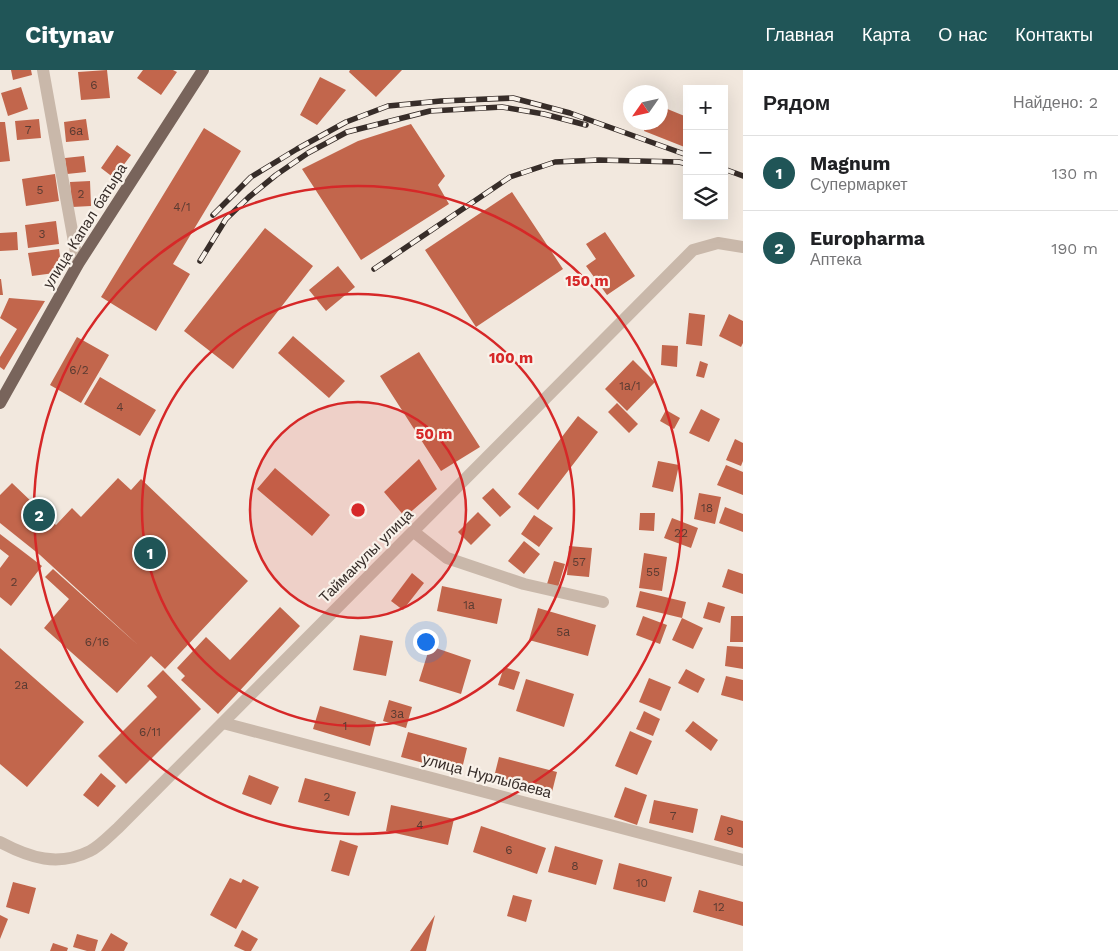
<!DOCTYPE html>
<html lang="ru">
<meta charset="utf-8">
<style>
:root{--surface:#fff;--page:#f2f2f2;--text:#202124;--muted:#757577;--line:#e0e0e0;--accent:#205557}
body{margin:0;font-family:"Work Sans",sans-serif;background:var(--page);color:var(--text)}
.controls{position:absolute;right:15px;top:15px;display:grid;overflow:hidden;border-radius:0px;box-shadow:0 5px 20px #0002}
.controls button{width:45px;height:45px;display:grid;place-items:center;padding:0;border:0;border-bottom:1px solid var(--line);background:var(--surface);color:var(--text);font:25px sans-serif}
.compass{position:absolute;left:623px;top:15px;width:45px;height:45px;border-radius:50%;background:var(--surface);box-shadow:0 5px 20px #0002;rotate:236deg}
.you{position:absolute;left:425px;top:571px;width:18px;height:18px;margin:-12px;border:4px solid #fff;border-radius:50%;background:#1a73e8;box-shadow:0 0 0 8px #1a73e833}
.badge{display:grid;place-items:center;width:32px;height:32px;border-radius:50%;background:var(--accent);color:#fff;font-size:16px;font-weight:700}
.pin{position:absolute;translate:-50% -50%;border:2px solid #fff;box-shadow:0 1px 5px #0006}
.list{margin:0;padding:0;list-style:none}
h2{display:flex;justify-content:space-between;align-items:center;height:65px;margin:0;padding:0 20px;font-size:21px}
h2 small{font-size:16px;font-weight:400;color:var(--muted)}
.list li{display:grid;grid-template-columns:32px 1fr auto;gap:15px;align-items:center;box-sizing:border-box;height:75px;padding:0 20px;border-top:1px solid var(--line)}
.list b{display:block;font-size:19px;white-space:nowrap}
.list p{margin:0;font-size:16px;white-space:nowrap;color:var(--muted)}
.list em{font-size:16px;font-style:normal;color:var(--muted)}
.icon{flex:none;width:28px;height:28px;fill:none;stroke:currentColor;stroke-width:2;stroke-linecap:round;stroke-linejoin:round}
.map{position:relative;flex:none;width:743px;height:881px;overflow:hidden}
header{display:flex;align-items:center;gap:30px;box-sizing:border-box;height:70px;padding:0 25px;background:var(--accent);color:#fff}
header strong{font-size:24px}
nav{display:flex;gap:28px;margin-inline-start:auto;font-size:18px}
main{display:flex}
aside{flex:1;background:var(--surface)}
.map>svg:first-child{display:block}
.building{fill:#c2664c}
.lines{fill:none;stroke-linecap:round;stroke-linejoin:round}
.minor{stroke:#c9b8aa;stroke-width:12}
.major{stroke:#78645b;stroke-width:12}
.rail-casing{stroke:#372d29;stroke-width:5.5}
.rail{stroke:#f9f2ea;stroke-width:4;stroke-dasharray:11;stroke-linecap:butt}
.ring{fill:none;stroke:#d62828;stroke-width:2.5}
.labels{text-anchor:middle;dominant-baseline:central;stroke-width:4.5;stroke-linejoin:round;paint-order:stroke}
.number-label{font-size:12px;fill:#5a3b32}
.street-label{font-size:15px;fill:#372d29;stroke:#f9f2ea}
.centre{fill:#d62828;stroke:#f9f2ea;stroke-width:2.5}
.ring-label{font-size:15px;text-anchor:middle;font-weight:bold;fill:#d62828;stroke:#f9f2ea;stroke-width:4.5;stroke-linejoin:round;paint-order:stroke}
</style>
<header>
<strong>Citynav</strong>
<nav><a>Главная</a><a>Карта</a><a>О нас</a><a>Контакты</a></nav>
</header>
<main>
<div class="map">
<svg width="743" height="881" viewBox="0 0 743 881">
<rect width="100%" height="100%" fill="#f2e8de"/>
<path class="building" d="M 11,0 L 31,0 L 32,5 L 13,10 Z
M 107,0 L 110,28 L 81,30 L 78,2 Z
M 143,0 L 173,0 L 177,2 L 161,25 L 137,8 Z
M 350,0 L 402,0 L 376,27 L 349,2 Z
M 320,7 L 346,20 L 317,55 L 300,45 Z
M 21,17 L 28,39 L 8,46 L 1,23 Z
M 660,36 L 687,47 L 687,78 L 644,61 L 647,52 L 660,52 Z
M 39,49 L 41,68 L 17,70 L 15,51 Z
M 86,49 L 89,70 L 66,72 L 64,52 Z
M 0,52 L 5,52 L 10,91 L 0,92 Z
M 411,54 L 445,106 L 438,115 L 449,134 L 361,190 L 302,99 L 358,71 Z
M 204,58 L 241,81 L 173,194 L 190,204 L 156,261 L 101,227 Z
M 117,75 L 131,85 L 114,108 L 101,98 Z
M 84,86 L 86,102 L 67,104 L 65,88 Z
M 55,104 L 59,131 L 26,136 L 22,109 Z
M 90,111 L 91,136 L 72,137 L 70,112 Z
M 512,122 L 563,199 L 476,257 L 425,180 Z
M 56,151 L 59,174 L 28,178 L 25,155 Z
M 265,158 L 313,196 L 233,299 L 184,261 Z
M 17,162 L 18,180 L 0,181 L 0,163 Z
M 605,162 L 635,206 L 607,225 L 586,196 L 596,189 L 586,174 Z
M 59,179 L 62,202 L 32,206 L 28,183 Z
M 338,196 L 355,217 L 326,241 L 309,220 Z
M 0,209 L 1,209 L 3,225 L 0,225 Z
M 9,228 L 45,231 L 4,300 L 0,297 L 0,287 L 17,259 L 0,248 Z
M 689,243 L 705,245 L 702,276 L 686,274 Z
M 729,244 L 743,251 L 743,273 L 741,277 L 719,266 Z
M 293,266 L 345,311 L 329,328 L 278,283 Z
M 77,267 L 109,285 L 81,333 L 50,315 Z
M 662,275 L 678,276 L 677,297 L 661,295 Z
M 419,282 L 480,377 L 441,401 L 380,306 Z
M 633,290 L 655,312 L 627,341 L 605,319 Z
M 700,291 L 708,294 L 704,308 L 696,306 Z
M 100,307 L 156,340 L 140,366 L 84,334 Z
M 617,333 L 638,354 L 629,363 L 608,342 Z
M 701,339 L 720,349 L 709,372 L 689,363 Z
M 666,340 L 680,348 L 674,359 L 660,351 Z
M 578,346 L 598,362 L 538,440 L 518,424 Z
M 735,369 L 743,373 L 743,391 L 741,396 L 726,390 Z
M 419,389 L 437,419 L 405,447 L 384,422 Z
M 658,391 L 679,395 L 673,422 L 652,417 Z
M 726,395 L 743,402 L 743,425 L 717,415 Z
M 275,398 L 330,445 L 312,466 L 257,419 Z
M 118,408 L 131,420 L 141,409 L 248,511 L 165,599 L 151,586 L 117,623 L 44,558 L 69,529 L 45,507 L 53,499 L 138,575 L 40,485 L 0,453 L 0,425 L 12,413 L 56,455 L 72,438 L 81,447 Z
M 493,418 L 511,437 L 500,447 L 482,428 Z
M 699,423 L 721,427 L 715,454 L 694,449 Z
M 725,437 L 743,444 L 743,462 L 719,453 Z
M 478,442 L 491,455 L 471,475 L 458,462 Z
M 640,443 L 655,443 L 654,461 L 639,460 Z
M 534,445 L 553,458 L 539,477 L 521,464 Z
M 672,448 L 698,458 L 691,478 L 664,468 Z
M 0,464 L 42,496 L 11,536 L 0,527 L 0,498 L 9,486 L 0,479 Z
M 524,471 L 540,484 L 524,504 L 508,491 Z
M 569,476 L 592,478 L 589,507 L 567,505 Z
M 644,483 L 667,487 L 662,521 L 639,518 Z
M 554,491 L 565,494 L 558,517 L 547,514 Z
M 728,499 L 743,504 L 743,524 L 722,517 Z
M 412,503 L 424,513 L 403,540 L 391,531 Z
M 442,516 L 502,529 L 497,554 L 437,541 Z
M 640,521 L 686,532 L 682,548 L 636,537 Z
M 708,532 L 725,537 L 720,553 L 703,548 Z
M 280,537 L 300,556 L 218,644 L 181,610 L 185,606 L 177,598 L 206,567 L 230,590 Z
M 538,538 L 596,555 L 588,586 L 529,570 Z
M 643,546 L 667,555 L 660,574 L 636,565 Z
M 731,546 L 743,546 L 743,572 L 730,572 Z
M 682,548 L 703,558 L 693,579 L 672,570 Z
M 360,565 L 393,571 L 386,606 L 353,600 Z
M 430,576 L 471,590 L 461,624 L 419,611 Z
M 727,576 L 743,577 L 743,599 L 725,596 Z
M 0,578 L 84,652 L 27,717 L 0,694 Z
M 504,597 L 520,602 L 514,620 L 498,615 Z
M 686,599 L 705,609 L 698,623 L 678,613 Z
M 163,600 L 201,639 L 126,714 L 98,686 L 157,627 L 147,616 Z
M 726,606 L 743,610 L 743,631 L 721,625 Z
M 649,608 L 671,617 L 661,641 L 639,632 Z
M 526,609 L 574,624 L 564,657 L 516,641 Z
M 389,630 L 412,637 L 406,658 L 383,651 Z
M 320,636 L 376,652 L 370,676 L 313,659 Z
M 644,641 L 660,649 L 653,666 L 636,659 Z
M 693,651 L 718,670 L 711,681 L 685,661 Z
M 630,661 L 652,671 L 637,705 L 615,696 Z
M 408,662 L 467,678 L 461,703 L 401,687 Z
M 499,687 L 557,702 L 551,726 L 493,711 Z
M 101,703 L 116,716 L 98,737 L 83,725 Z
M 249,705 L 279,717 L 271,735 L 242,724 Z
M 305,708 L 356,722 L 349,746 L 298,732 Z
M 625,717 L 647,725 L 637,755 L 614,747 Z
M 654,730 L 698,739 L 693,763 L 649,753 Z
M 391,735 L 454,749 L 448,775 L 386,761 Z
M 721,745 L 743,751 L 743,778 L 714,770 Z
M 481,756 L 546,778 L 537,804 L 473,782 Z
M 340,770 L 358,776 L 349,806 L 331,801 Z
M 555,776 L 603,790 L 596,815 L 548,802 Z
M 619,793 L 672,807 L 665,832 L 613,819 Z
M 230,808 L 241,813 L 243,809 L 259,817 L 236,859 L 210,845 Z
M 13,812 L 36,818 L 29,844 L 6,837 Z
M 699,820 L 743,832 L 743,856 L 693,842 Z
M 513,825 L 532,830 L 526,852 L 507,846 Z
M 0,845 L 8,849 L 0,869 Z
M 435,845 L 426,881 L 410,881 Z
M 242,860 L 258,869 L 251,881 L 245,881 L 234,876 Z
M 111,863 L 128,873 L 124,881 L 101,881 Z
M 77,864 L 98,870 L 95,881 L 87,881 L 73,877 Z
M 53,873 L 68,878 L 67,881 L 50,881 Z"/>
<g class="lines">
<path class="minor" d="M 43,0 L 78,194
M 414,462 L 447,488 L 524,514 L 603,532
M 223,653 L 743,790
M 0,772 C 30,788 58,797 90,781 C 100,776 110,765 118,758 L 693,180 L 718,173 L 743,177"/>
<path class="major" d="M 0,333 L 78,194 L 203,0"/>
<g class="rail-casing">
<path id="rail" d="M 724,99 L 743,106
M 213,145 L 251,107 L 297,79 L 346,52 L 388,36 L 441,31 L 513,28 L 570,43 L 687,85
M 200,191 L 226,149 L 249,127 L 276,105 L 308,83 L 347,62 L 430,41 L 502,37 L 544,44 L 586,55
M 374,199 L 510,107 L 555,92 L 599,90 L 679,92 L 687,94"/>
</g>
<use href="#rail" class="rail"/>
</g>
<circle cx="358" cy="440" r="108" fill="#d62828" fill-opacity=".12"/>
<g class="ring">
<circle cx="358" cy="440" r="108"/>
<circle cx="358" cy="440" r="216"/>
<circle cx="358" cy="440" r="324"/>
</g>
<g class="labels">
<g class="number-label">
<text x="94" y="15">6</text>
<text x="28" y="60">7</text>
<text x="76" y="61">6а</text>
<text x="40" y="120">5</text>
<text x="81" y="124">2</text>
<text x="182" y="137">4/1</text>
<text x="42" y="164">3</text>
<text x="79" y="300">6/2</text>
<text x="630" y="316">1а/1</text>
<text x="120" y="337">4</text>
<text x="707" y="438">18</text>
<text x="681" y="463">22</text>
<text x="579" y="492">57</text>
<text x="653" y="502">55</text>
<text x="14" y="512">2</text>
<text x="469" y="535">1а</text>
<text x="563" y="562">5а</text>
<text x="97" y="572">6/16</text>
<text x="21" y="615">2а</text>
<text x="397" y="644">3а</text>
<text x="345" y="656">1</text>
<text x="150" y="662">6/11</text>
<text x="327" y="727">2</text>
<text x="673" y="746">7</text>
<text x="420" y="755">4</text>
<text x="730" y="761">9</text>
<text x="509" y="780">6</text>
<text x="575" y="796">8</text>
<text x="642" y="813">10</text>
<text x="719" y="837">12</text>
</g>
<g class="street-label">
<text transform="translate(85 156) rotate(-58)">улица Капал батыра</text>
<text transform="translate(366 486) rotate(-45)">Тайманулы улица</text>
<text transform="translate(487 706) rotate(15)">улица Нурлыбаева</text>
</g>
</g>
<circle cx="358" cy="440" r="8" class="centre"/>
<g class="ring-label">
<text x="587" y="216">150 m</text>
<text x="511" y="293">100 m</text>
<text x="434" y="369">50 m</text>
</g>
</svg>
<div class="controls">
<button>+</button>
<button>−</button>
<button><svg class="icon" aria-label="layers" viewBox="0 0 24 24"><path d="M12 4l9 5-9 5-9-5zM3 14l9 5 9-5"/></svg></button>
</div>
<svg class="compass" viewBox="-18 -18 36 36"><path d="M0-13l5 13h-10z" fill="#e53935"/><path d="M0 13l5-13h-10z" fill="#757577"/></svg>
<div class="you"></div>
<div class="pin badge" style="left:150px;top:483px">1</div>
<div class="pin badge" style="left:39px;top:445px">2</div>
</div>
<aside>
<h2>Рядом<small>Найдено: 2</small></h2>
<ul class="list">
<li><span class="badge">1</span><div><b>Magnum</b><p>Супермаркет</p></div><em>130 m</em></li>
<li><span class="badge">2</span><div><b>Europharma</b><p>Аптека</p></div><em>190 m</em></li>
</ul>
</aside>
</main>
